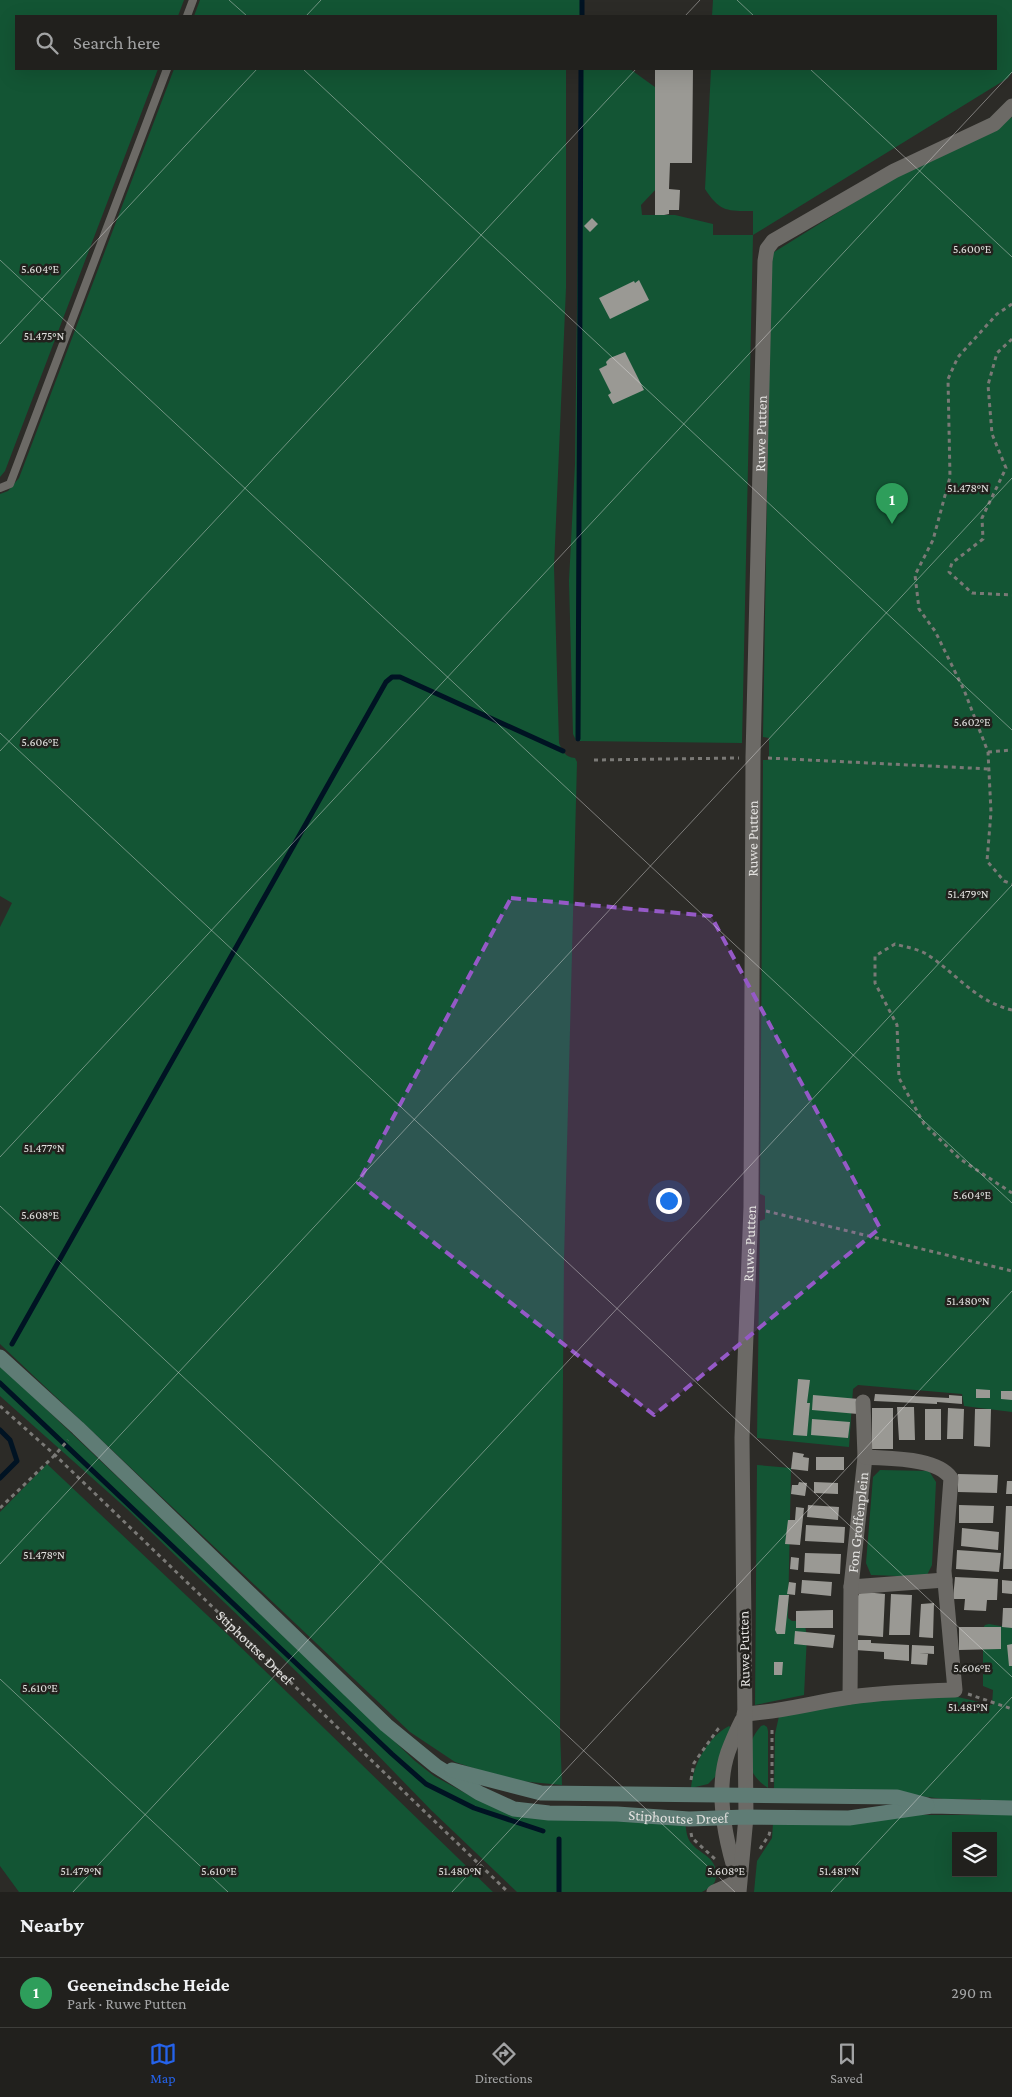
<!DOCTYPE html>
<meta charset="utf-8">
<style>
:root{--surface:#21201d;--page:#2d2d2a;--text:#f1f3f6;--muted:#a2a3a4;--line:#3e3e3b;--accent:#2563eb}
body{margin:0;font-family:"Crimson Pro",serif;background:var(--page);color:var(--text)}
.controls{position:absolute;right:15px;bottom:15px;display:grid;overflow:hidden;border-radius:0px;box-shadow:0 5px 20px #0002}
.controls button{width:45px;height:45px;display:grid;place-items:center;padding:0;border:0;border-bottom:1px solid var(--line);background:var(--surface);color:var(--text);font:25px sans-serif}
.you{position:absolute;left:668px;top:1200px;width:18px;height:18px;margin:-12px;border:4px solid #fff;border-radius:50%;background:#1a73e8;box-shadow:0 0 0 8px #1a73e833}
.badge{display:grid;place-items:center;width:32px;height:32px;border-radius:50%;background:var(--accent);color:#fff;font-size:16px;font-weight:700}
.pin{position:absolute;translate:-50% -41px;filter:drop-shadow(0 1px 2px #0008)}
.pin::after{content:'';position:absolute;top:26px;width:18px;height:15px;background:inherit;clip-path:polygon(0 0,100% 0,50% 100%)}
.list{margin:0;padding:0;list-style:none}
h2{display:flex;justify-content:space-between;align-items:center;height:65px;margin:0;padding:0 20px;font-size:21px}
h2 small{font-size:16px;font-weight:400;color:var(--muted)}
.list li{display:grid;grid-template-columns:32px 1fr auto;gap:15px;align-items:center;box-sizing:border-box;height:70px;padding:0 20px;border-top:1px solid var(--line)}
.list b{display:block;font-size:19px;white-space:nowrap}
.list p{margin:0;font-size:16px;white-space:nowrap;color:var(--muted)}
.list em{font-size:16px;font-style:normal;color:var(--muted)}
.icon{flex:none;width:28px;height:28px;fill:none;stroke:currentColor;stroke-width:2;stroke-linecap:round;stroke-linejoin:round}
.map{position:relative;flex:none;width:1012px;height:1892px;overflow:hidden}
.search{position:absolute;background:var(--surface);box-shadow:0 5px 20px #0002;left:15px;right:15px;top:15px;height:55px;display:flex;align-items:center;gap:12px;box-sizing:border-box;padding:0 18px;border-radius:0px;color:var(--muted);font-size:19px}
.sheet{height:135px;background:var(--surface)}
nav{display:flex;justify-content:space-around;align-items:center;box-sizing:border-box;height:70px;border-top:1px solid var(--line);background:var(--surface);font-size:14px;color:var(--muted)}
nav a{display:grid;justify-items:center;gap:2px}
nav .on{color:var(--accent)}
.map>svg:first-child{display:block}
.green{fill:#135534;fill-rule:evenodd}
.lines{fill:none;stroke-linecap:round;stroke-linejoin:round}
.stream{stroke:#001323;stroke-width:5}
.building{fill:#9a9994}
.path{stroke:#7a7976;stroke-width:3;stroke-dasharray:4 4;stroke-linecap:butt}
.lane{stroke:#6c6a66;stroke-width:8}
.street{stroke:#6c6a66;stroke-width:15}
.secondary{stroke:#5f7c75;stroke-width:15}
.marked{fill:#9559c7;fill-opacity:0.2;stroke:#9559c7;stroke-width:4;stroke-dasharray:10 6;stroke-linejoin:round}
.ticks{fill:none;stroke:#e2e1df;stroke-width:1;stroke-opacity:0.45}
.labels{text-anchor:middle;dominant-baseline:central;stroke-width:5;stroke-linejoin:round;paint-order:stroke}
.street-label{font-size:15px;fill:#e2e1df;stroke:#22211d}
.ticks-label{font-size:12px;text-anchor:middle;fill:#e2e1df;stroke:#22211d;stroke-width:5;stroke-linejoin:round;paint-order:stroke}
</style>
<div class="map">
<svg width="1012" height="1892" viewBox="0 0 1012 1892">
<rect width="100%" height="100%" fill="#2c2b27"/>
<path class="green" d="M 0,0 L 184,0 L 178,16 L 16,16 L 16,69 L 158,69 L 5,471 L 0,477 Z
M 200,0 L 581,0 L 581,16 L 194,16 Z
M 713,0 L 1012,0 L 1012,72 L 1008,78 L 753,235 L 742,743 L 578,741 L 576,740 L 573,734 L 569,581 L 575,464 L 580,69 L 630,69 L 659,90 L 657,188 L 641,205 L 642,215 L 675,215 L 713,224 L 713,235 L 753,235 L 753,211 C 727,211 720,212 705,189 L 711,69 L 996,69 L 996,16 L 712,16 Z
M 174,69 L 566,69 L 566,288 L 554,567 L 559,743 C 563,752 565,757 575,758 L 577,762 L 564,1260 L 560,1731 L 562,1785 L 509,1780 L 455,1762 L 410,1732 L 0,1344 L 0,927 L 12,903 L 0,896 L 0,494 L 8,491 L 19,478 Z
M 996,114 L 1003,123 L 1012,117 L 1012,1412 L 964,1406 L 962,1394 L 858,1385 L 853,1389 L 849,1447 L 757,1438 L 760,1221 L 765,1219 L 765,1196 L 760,1194 L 763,763 L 763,760 L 769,760 L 769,738 L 763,737 L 771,254 Z
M 0,1365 L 415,1761 L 434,1776 L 476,1799 L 685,1821 C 686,1827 686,1834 689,1840 C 697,1854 718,1856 716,1876 C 716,1885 709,1888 702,1892 L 517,1892 L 431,1810 L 300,1675 L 127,1509 L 0,1396 Z
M 47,1464 L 225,1632 L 493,1892 L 19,1892 L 0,1866 L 0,1512 Z
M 757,1465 L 791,1468 L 788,1618 L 792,1621 L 804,1621 L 807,1636 L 804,1695 L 755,1705 Z
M 880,1470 L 929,1471 L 936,1482 L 932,1565 L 926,1577 L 871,1575 L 866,1563 L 873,1477 Z
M 1012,1623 L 1012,1892 L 754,1892 L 757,1861 L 772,1838 L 773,1823 L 898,1815 L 980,1815 L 981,1799 L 944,1799 L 894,1793 L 774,1789 L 775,1734 L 779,1716 L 821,1706 L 945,1694 L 992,1705 L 993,1690 L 983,1686 L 983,1628 L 985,1625 L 989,1624 L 1006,1627 ZM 956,1836 L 993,1836 L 993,1873 L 956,1873 Z
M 764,1725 L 767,1727 L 768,1731 L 768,1788 C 744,1773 743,1746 761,1726 Z
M 729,1726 L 731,1728 L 715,1777 L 708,1784 L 691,1788 C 693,1764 708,1737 729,1726 Z"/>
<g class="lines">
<path class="stream" d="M 582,16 L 582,0
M 578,739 L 581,69
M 12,1344 L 386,682 L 392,677 L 400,677 L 563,751
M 0,1383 L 392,1754 L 426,1784 L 474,1808 L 543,1831
M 0,1430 L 10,1440 L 17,1461 L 0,1478
M 559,1892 L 559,1839"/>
</g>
<path class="building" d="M 655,69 L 693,69 L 692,163 L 670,163 L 669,189 L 680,190 L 679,210 L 669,210 L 669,214 L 664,215 L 655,215 Z
M 592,218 L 598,224 L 590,232 L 584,226 Z
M 639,280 L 649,300 L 610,319 L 599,298 L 634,281 L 635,283 Z
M 625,352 L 644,390 L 613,404 L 608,395 L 611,393 L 599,369 L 607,365 L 606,362 L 610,358 Z
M 798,1379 L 810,1380 L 807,1403 L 810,1403 L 807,1436 L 793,1435 Z
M 976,1389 L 990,1390 L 990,1398 L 976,1398 Z
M 1001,1391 L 1012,1391 L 1012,1400 L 1001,1399 Z
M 875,1394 L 949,1398 L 949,1395 L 962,1396 L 962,1404 L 937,1402 L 937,1404 L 874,1401 Z
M 813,1395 L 859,1399 L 858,1414 L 812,1410 Z
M 897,1407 L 914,1407 L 915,1440 L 899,1440 Z
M 872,1408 L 893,1408 L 893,1449 L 872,1449 Z
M 948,1408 L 964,1409 L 963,1439 L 947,1439 Z
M 925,1409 L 941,1409 L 941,1440 L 925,1440 Z
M 975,1409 L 991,1409 L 990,1447 L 974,1446 Z
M 812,1419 L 850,1422 L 848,1438 L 811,1435 Z
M 793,1452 L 804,1454 L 803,1457 L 809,1458 L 808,1471 L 791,1469 Z
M 816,1457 L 844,1457 L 844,1470 L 816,1470 Z
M 958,1474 L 998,1475 L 997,1493 L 958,1492 Z
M 1007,1481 L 1012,1481 L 1012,1494 L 1006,1494 Z
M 799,1482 L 807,1483 L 805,1496 L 791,1494 L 792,1485 L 798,1485 Z
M 814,1482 L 838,1483 L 838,1494 L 814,1493 Z
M 808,1505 L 839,1507 L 838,1520 L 807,1517 Z
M 959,1505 L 994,1506 L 993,1523 L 959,1523 Z
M 1006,1506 L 1012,1506 L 1012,1569 L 1003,1569 Z
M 796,1507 L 804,1508 L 800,1545 L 785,1544 L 788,1520 L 795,1520 Z
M 806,1525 L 845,1527 L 844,1543 L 805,1541 Z
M 962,1528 L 999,1532 L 998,1550 L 961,1546 Z
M 957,1550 L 1001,1553 L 999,1572 L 956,1569 Z
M 805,1553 L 841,1554 L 840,1574 L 804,1572 Z
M 791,1557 L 799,1558 L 798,1570 L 790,1569 Z
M 955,1577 L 998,1579 L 997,1600 L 987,1600 L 986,1611 L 964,1610 L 965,1599 L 953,1599 Z
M 802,1580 L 832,1582 L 831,1596 L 801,1593 Z
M 1002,1580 L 1012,1581 L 1012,1594 L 1002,1593 Z
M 789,1582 L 796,1583 L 795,1595 L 787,1594 Z
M 864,1592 L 885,1594 L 883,1637 L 856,1635 L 857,1598 L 859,1594 Z
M 891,1594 L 912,1595 L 910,1635 L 889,1635 Z
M 779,1595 L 789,1595 L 785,1634 L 777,1634 L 775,1630 Z
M 934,1603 L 933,1638 L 919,1637 L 921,1604 Z
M 1003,1608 L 1012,1608 L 1012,1628 L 1002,1627 Z
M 833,1610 L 833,1628 L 796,1628 L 796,1611 Z
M 959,1627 L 1001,1627 L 1001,1649 L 959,1650 Z
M 795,1631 L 835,1635 L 833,1648 L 794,1644 Z
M 856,1640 L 871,1640 L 871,1643 L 909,1645 L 909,1661 L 884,1659 L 884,1652 L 855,1650 Z
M 1012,1644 L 1012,1666 L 1009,1666 L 1007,1645 Z
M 912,1645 L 934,1646 L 934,1654 L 919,1653 L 928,1654 L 927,1665 L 911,1664 Z
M 774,1662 L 783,1662 L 782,1675 L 774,1675 Z"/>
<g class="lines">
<g class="path">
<path d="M 1012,304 L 997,314 L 958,357 L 948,379 L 950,477 L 933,540 L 915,575 L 919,609 L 935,631 L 964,690 L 988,752 L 991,812 L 987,861 L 1004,881 L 1012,884"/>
<path d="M 1012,339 L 997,353 L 988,385 L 992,434 L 1006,468 L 982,518 L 983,539 L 952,563 L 949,572 L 972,593 L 1012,595"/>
<path d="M 988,752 L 1012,750"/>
<path d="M 768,758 L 990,769"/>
<path d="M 594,760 L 739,758"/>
<path d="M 1012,1010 C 975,1001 958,975 928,955 C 919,949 905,947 895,944 L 875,956 L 875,983 L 897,1025 L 899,1078 L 924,1124 L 960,1159 L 1012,1193"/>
<path d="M 766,1211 L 1012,1271"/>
<path id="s1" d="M 0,1406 L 55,1455 L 508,1892"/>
<path d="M 0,1508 L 55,1455 L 68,1440"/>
<path d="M 968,1694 L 1012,1709"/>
<path d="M 691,1780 L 694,1763 L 718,1729 L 722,1726"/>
<path d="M 772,1782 L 772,1726"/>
<path d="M 691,1833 L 692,1838 L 715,1859"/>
<path d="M 760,1849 L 769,1835 L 770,1831"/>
</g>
<path class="lane" d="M 187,16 L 193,0
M 0,488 L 10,484 L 167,69"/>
<g class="street">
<path d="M 851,1587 L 945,1580"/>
<path id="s2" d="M 850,1697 L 851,1587 L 865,1457 L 863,1402"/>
<path d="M 744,1714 C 781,1712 815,1702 851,1697 C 886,1692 920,1691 955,1690 L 944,1571 L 951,1478 C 936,1457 889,1459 865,1457"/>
<path d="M 737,1877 C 725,1839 715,1790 728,1752 C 732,1741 737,1730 742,1720"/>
<path d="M 714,1892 L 739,1881"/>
<path id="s3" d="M 739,1892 L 746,1817 L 742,1438 L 751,1207 L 753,757 L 765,261 L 767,249 L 773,241 L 894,171 L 994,124 L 1012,106"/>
</g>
<g class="secondary">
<path id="s4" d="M 0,1357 L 78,1428 L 386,1725 L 436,1766 L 479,1793 L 514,1809 L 549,1813 L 617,1814 L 689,1819 L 746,1817 L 849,1818 L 932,1806 L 1012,1808"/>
<path d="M 452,1770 L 541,1793 L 897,1797 L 927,1805"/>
</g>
</g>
<path class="marked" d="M 511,898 L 711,916 L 880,1228 L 654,1415 L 358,1183 Z"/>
<path class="ticks" d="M 229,0 L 247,16M 737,0 L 754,16M 306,16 L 321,0M 685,16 L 700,0M 303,69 L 1012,730M 810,69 L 1012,257M 0,260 L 1012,1203M 0,344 L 257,69M 0,733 L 1012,1677M 0,751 L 636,69M 0,1157 L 1012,72M 0,1206 L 735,1892M 0,1564 L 1012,478M 0,1679 L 228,1892M 73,1892 L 1012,885M 452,1892 L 1012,1291M 831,1892 L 1012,1697"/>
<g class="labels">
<g class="street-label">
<text stroke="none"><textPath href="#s3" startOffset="1459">Ruwe Putten</textPath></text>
<text stroke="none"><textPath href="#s3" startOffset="1054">Ruwe Putten</textPath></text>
<text stroke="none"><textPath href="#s3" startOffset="649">Ruwe Putten</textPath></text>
<text stroke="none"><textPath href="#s2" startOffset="175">Fon Groffenplein</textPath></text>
<text stroke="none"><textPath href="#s1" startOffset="351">Stiphoutse Dreef</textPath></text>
<text transform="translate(744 1649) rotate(-91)">Ruwe Putten</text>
<text stroke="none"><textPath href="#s4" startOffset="852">Stiphoutse Dreef</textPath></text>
</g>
</g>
<g class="ticks-label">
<text x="972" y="253">5.600°E</text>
<text x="40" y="273">5.604°E</text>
<text x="44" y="340">51.475°N</text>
<text x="968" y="492">51.478°N</text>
<text x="972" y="726">5.602°E</text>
<text x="40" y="746">5.606°E</text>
<text x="968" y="898">51.479°N</text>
<text x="44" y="1152">51.477°N</text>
<text x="972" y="1199">5.604°E</text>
<text x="40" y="1219">5.608°E</text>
<text x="968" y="1305">51.480°N</text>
<text x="44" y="1559">51.478°N</text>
<text x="972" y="1672">5.606°E</text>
<text x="40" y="1692">5.610°E</text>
<text x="968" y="1711">51.481°N</text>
<text x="81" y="1875">51.479°N</text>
<text x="460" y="1875">51.480°N</text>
<text x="839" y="1875">51.481°N</text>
<text x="219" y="1875">5.610°E</text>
<text x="726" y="1875">5.608°E</text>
</g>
</svg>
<div class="controls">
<button><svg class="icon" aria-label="layers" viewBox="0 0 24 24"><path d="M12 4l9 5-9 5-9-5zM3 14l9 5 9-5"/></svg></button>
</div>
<div class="you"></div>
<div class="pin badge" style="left:892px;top:524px;background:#2e9e5b">1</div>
<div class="search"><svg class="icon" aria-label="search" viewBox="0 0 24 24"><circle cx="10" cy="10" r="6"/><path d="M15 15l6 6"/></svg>Search here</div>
</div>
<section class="sheet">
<h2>Nearby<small></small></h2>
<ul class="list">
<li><span class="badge" style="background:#2e9e5b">1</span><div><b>Geeneindsche Heide</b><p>Park · Ruwe Putten</p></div><em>290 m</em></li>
</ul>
</section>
<nav>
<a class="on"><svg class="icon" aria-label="map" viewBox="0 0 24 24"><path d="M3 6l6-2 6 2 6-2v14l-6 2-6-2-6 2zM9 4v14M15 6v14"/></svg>Map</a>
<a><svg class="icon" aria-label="directions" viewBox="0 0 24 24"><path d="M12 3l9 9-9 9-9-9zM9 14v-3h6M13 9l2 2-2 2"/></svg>Directions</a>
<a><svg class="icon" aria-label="saved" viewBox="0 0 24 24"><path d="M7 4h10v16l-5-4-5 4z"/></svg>Saved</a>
</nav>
